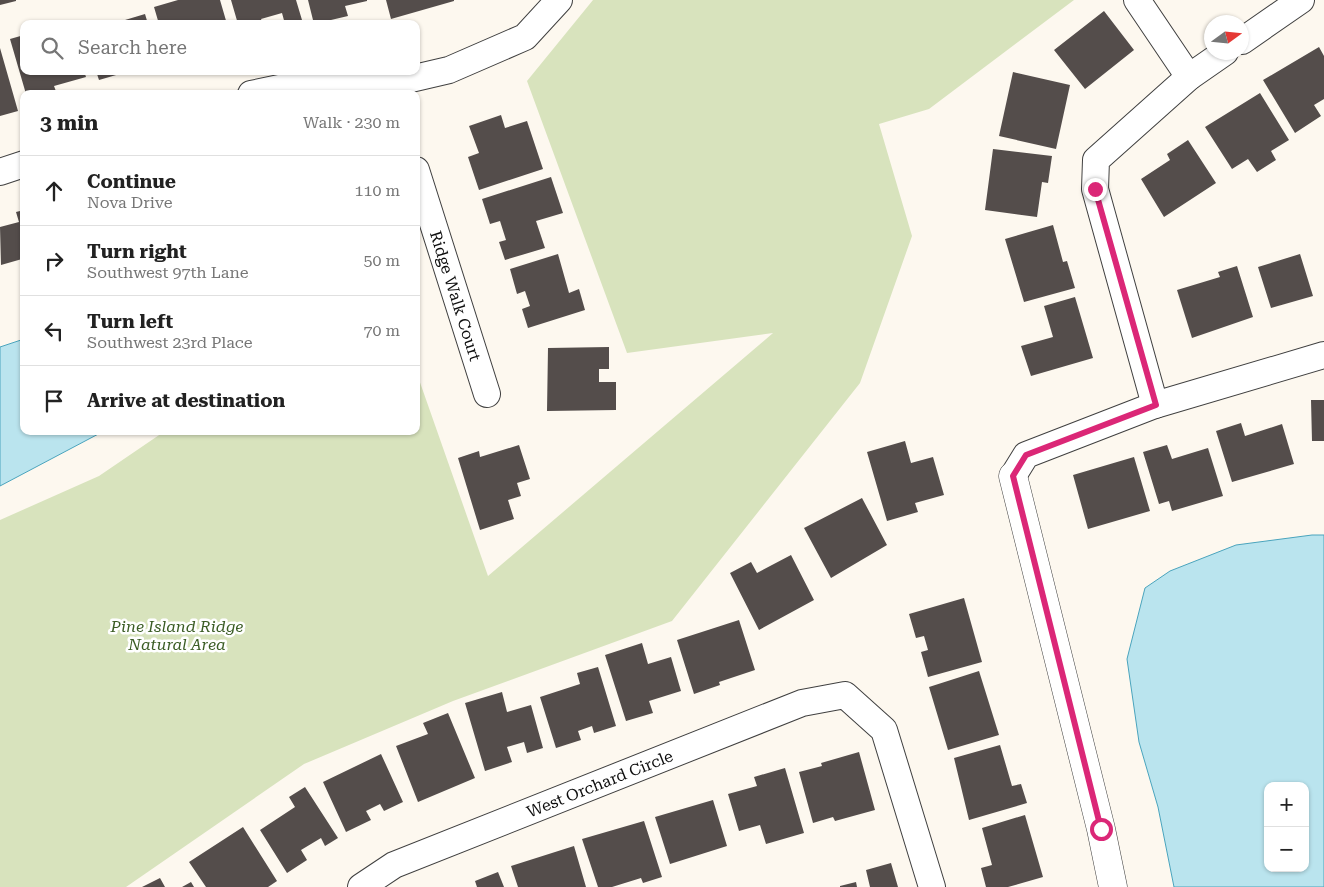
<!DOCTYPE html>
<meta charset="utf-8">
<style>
:root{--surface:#fff;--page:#f2f2f2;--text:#222;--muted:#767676;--line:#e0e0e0}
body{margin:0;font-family:"Roboto Serif",serif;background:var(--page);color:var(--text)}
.controls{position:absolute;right:15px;bottom:15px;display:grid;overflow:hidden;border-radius:10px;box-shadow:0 1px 4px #0004}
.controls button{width:45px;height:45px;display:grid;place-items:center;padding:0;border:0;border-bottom:1px solid var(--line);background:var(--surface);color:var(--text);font:25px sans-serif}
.compass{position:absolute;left:1204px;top:15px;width:45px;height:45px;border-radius:50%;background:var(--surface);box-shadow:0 1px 4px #0004;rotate:75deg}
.stop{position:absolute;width:15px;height:15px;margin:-11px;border:4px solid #db2777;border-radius:50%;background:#fff}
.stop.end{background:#db2777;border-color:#fff;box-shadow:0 1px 5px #0008}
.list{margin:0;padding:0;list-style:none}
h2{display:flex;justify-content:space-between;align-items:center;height:65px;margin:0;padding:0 20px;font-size:21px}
h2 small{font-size:16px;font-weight:400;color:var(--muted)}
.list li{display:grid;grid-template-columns:32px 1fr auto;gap:15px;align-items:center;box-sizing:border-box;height:70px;padding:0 20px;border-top:1px solid var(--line)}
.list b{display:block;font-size:19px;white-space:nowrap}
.list p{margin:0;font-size:16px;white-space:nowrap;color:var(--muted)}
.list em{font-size:16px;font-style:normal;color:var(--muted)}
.icon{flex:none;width:28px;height:28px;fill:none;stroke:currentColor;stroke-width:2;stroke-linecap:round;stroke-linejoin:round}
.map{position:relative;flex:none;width:1324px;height:887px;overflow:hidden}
.search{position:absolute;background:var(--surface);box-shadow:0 1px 4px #0004;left:20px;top:20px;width:400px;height:55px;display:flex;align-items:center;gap:12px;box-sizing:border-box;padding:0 18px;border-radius:10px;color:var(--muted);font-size:19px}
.panel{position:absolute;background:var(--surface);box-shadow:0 1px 4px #0004;left:20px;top:90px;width:400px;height:345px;border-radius:10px}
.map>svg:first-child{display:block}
.green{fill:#d8e3bd}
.water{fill:#bae4ee;stroke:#4aa4bd;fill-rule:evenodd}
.building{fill:#544d4b}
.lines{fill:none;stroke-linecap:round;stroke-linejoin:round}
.minor-casing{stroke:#404040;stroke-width:28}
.tertiary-casing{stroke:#404040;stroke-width:29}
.minor{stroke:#fff;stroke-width:26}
.tertiary{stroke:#fff;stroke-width:28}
.route{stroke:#db2777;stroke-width:6}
.labels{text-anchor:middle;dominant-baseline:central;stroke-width:5;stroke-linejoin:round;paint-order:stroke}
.street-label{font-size:16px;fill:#0d0d0d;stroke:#fff}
.park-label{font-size:16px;font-style:italic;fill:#3b5d25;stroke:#fff}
</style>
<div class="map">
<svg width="1324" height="887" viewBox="0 0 1324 887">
<rect width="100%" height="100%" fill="#fdf8ef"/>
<path class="green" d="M 593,0 L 1074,0 L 929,109 L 879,124 L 912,236 L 860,383 L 672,621 L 453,701 L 304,764 L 126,887 L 0,887 L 0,520 L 99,476 L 165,431 L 416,431 L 416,371 L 488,576 L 773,333 L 627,353 L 527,81 Z"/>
<path class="water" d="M 24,339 L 24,431 L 104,431 L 0,486 L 0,347 Z
M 1312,535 L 1324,535 L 1324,887 L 1174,887 L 1158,807 L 1139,742 L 1127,659 L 1145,588 L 1170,571 L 1236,545 ZM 1268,786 L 1305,786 L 1305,868 L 1268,868 Z"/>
<path class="building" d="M 0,0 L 16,0 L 16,1 L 0,5 Z
M 178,0 L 220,0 L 227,24 L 159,24 L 154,7 Z
M 231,0 L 296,0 L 302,20 L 285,24 L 282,13 L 261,19 L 263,24 L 238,24 Z
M 308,0 L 367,0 L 367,1 L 345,6 L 348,16 L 314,24 Z
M 386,0 L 454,0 L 454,1 L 391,19 Z
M 1104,11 L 1134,50 L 1085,89 L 1054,50 Z
M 145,14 L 148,24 L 115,24 L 115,23 Z
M 24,35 L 24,71 L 84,71 L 86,77 L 54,86 L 57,94 L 26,94 L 10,39 Z
M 1319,47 L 1324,56 L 1324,99 L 1314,105 L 1321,116 L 1295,133 L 1263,80 Z
M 0,48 L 18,111 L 0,116 Z
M 96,71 L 122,71 L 123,73 L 99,80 Z
M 1013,72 L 1070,85 L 1056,149 L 999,136 Z
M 1260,93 L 1289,140 L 1271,151 L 1276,160 L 1257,172 L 1248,159 L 1232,169 L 1205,127 Z
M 501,115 L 505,128 L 527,121 L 543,169 L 479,190 L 468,157 L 479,153 L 469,126 Z
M 1188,140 L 1216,183 L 1164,217 L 1141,179 L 1170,160 L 1167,154 Z
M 993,149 L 1052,156 L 1048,183 L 1042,182 L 1037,217 L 985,210 Z
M 551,177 L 563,213 L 536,221 L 545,248 L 505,260 L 499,242 L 506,240 L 500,221 L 490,224 L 482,199 Z
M 24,210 L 24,262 L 22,259 L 1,265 L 0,227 L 19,222 L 16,212 Z
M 1053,225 L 1063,262 L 1067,261 L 1075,288 L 1024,302 L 1005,239 Z
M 558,254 L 569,293 L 579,289 L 585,310 L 528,328 L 522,309 L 530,306 L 525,291 L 517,294 L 510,269 Z
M 1300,254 L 1313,296 L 1271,308 L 1258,267 Z
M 1237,266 L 1253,317 L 1192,338 L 1177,290 L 1220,277 L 1218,272 Z
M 1075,297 L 1093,358 L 1031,376 L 1021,346 L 1053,337 L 1044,306 Z
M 609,347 L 609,369 L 599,369 L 599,382 L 616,382 L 616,410 L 547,411 L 548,348 Z
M 1311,400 L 1324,400 L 1324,441 L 1312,441 Z
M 1241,423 L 1245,436 L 1282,424 L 1294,464 L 1232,482 L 1216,431 Z
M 905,441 L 911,463 L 933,457 L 944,495 L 915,503 L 918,512 L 887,521 L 867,452 Z
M 519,445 L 530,479 L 517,483 L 521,496 L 508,500 L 514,519 L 480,530 L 458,458 L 479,451 L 480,457 Z
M 1167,445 L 1172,459 L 1208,448 L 1223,496 L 1172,511 L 1169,501 L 1159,504 L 1143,452 Z
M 1134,457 L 1150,511 L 1088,529 L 1073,475 Z
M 862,498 L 887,545 L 831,578 L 804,528 Z
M 791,555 L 814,600 L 759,630 L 730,573 L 751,562 L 757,573 Z
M 964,598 L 982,662 L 928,677 L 921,652 L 928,650 L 924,636 L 916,638 L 909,614 Z
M 739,620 L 755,670 L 719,682 L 720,685 L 694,694 L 677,640 Z
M 642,643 L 648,664 L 671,657 L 681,691 L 649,701 L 653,713 L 626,721 L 605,655 Z
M 598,667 L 616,726 L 594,733 L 592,726 L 578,731 L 581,740 L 556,748 L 540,697 L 580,684 L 577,673 Z
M 979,671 L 999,735 L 948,750 L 929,687 Z
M 502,692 L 507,712 L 531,705 L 543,748 L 527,753 L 524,742 L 507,747 L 512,762 L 485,771 L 465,703 Z
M 448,713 L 475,778 L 418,802 L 396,746 L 428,734 L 423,723 Z
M 1000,745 L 1012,786 L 1021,784 L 1027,803 L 969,820 L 954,758 Z
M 859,752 L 875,810 L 835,821 L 833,817 L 813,823 L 799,772 L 822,766 L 821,763 Z
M 381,754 L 403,802 L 384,811 L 380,804 L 366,811 L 371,820 L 346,832 L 323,782 Z
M 785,768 L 804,833 L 766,844 L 760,825 L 739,831 L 728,794 L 757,786 L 754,777 Z
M 305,787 L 338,838 L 325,846 L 321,838 L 301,850 L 307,860 L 287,873 L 260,830 L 295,807 L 289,797 Z
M 713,800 L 727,846 L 670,864 L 655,817 Z
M 1025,815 L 1043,877 L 1008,887 L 986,887 L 981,868 L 992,865 L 982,828 Z
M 644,821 L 662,877 L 643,883 L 641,878 L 612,887 L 598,887 L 582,839 Z
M 243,827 L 277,881 L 268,887 L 206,887 L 189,862 Z
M 574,846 L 586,887 L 518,887 L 511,866 Z
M 891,863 L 898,887 L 870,887 L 866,870 Z
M 498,872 L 504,887 L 477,887 L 475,881 Z
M 160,878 L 165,887 L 142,887 Z
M 191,882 L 194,887 L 182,887 Z
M 856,882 L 857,887 L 840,887 L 840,886 Z"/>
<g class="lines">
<g class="minor-casing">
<g id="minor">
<path d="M 1137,0 L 1189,77"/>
<path d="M 1242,41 L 1301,0"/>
<path d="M 251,94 L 332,77 L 389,84 L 449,70 L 525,37 L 559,0"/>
<path id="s1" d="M 416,170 L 487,394"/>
<path d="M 0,172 L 24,164"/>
<path d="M 1155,405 L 1095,189 L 1096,160 L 1189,77 L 1225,52"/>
<path d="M 1013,476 L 1026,455 L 1155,405 L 1324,355"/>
<path id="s2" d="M 361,887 L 394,865 L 802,703 L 845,695 L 884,730 L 932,887"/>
</g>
</g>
<g class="tertiary-casing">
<path id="tertiary" d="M 1013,476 L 1101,829 L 1113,887"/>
</g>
<use href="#minor" class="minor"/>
<use href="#tertiary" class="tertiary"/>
</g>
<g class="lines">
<path class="route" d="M 1095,189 L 1156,405 L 1026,455 L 1013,476 L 1101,829"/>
</g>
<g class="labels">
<g class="street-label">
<text stroke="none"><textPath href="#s1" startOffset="132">Ridge Walk Court</textPath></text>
<text stroke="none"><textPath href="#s2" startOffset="261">West Orchard Circle</textPath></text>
</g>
<g class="park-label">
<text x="177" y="626">Pine Island Ridge<tspan x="177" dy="18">Natural Area</tspan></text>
</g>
</g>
</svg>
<div class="controls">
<button>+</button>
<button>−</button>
</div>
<svg class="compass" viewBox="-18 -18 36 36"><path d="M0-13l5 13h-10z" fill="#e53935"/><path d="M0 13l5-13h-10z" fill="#767676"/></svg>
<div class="stop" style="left:1101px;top:829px"></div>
<div class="stop end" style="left:1095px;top:189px"></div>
<div class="search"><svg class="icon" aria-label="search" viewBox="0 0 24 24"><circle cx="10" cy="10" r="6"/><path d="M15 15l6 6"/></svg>Search here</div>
<section class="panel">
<h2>3 min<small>Walk · 230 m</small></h2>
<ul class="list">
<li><svg class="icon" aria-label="ahead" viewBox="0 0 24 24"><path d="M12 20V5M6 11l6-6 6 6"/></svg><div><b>Continue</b><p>Nova Drive</p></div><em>110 m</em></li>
<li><svg class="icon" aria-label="right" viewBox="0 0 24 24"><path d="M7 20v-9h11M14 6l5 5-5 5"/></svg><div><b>Turn right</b><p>Southwest 97th Lane</p></div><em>50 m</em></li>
<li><svg class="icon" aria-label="left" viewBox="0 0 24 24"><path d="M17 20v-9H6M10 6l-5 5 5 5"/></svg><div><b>Turn left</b><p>Southwest 23rd Place</p></div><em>70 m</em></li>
<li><svg class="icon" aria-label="arrive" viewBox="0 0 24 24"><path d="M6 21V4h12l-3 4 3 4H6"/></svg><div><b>Arrive at destination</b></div></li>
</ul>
</section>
</div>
